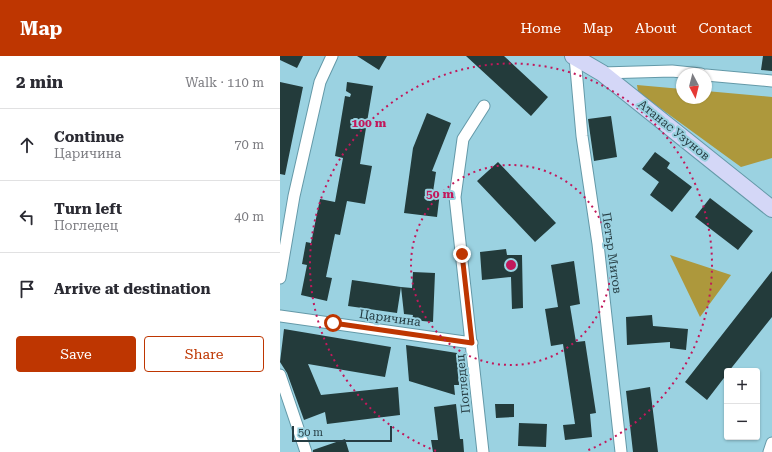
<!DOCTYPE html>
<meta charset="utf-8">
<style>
:root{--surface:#fff;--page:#f2f2f3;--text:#2b2b33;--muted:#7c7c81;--line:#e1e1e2;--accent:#be3601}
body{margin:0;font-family:"Roboto Serif",serif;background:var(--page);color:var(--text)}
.controls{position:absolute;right:12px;bottom:12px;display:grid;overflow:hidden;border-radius:4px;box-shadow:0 1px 3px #0004}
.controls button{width:36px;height:36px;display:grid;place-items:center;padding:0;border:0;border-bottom:1px solid var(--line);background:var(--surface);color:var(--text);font:20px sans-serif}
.compass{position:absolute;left:396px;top:12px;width:36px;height:36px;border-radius:50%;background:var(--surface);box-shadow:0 1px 3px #0004;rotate:173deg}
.scale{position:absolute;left:12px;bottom:10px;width:100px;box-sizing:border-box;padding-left:4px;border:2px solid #263d43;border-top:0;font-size:11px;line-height:14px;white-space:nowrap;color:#263d43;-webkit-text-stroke:3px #9bd2e1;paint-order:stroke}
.stop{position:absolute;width:12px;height:12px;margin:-9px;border:3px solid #be3601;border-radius:50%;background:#fff}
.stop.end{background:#be3601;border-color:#fff;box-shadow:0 1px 4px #0008}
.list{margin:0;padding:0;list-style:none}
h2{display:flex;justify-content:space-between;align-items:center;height:52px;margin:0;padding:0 16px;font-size:17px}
h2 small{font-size:13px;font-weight:400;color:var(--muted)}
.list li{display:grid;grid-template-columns:26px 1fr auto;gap:12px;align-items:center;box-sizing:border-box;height:72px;padding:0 16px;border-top:1px solid var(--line)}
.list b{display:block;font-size:15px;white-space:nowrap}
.list p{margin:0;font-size:13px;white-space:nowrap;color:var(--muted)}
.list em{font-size:13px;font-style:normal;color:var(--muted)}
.actions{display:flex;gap:8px;padding:12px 16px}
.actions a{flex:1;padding:9px 0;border:1px solid var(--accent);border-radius:4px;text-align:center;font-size:14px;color:var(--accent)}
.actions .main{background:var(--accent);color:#fff}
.icon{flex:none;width:22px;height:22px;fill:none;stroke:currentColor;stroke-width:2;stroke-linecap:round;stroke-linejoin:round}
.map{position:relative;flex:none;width:492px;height:396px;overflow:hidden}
header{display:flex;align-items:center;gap:24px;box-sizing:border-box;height:56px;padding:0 20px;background:var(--accent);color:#fff}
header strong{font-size:19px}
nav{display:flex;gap:22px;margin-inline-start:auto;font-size:14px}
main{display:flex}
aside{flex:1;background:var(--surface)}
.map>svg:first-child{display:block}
.green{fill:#ad983c}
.building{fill:#233b3b}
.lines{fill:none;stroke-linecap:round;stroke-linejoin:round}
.street-casing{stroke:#6499a8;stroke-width:13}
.secondary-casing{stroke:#6499a8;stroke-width:18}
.street{stroke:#fff;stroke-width:11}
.secondary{stroke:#d4d7f7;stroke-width:16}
.route{stroke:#be3601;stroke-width:5}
.ring{fill:none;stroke:#c2185b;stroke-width:2;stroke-dasharray:2 4}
.labels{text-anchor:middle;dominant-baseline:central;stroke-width:4;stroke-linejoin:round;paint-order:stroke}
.street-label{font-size:12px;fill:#263d43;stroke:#9bd2e1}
.centre{fill:#c2185b;stroke:#9bd2e1;stroke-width:2}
.ring-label{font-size:12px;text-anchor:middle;font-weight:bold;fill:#c2185b;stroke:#9bd2e1;stroke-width:4;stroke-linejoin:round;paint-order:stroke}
</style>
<header>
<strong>Map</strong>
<nav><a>Home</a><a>Map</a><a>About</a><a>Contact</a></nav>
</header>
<main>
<aside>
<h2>2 min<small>Walk · 110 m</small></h2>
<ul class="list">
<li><svg class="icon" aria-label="ahead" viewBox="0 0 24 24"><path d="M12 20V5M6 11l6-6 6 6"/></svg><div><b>Continue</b><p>Царичина</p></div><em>70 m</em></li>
<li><svg class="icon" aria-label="left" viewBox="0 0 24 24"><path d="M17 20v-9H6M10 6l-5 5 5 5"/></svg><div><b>Turn left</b><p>Погледец</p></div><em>40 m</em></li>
<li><svg class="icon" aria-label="arrive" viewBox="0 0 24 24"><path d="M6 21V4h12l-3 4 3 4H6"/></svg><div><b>Arrive at destination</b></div></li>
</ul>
<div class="actions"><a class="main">Save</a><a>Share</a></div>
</aside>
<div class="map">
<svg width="492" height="396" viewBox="0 0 492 396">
<rect width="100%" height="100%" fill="#9bd2e1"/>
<path class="green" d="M 357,29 L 402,33 L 402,42 L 426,42 L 426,35 L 492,41 L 492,102 L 461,111 L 358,36 Z
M 390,199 L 451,219 L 420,261 Z"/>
<path class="building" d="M 0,0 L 23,0 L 17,12 L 0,4 Z
M 77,0 L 107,0 L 99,14 Z
M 186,0 L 224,0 L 268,41 L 251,60 Z
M 483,0 L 492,0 L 492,15 L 481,14 Z
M 0,26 L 23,31 L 5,119 L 0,118 Z
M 67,26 L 93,30 L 80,108 L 92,110 L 85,148 L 67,145 L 60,179 L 55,178 L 46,221 L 52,222 L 47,245 L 21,239 L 27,209 L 22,208 L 26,186 L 31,187 L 40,143 L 55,146 L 63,102 L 55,100 L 65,40 L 70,41 L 71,38 L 66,35 Z
M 147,57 L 171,67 L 152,115 L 156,116 L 153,136 L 160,136 L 157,161 L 124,157 L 133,92 Z
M 331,60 L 337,101 L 314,105 L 308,63 Z
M 375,96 L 390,107 L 387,112 L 412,131 L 392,156 L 370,139 L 379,126 L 362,113 Z
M 218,106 L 276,167 L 255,186 L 197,125 Z
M 430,142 L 473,175 L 458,194 L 415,161 Z
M 226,193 L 227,199 L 242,199 L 243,252 L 232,253 L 231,221 L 202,224 L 200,196 Z
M 294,205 L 300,248 L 290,250 L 296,286 L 305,285 L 316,357 L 310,358 L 312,381 L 285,384 L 283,369 L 295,368 L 283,288 L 271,290 L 265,253 L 278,251 L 271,209 Z
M 492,215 L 492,261 L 449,315 L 447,315 L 447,318 L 427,344 L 405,326 Z
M 133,216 L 155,217 L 153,266 L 132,264 L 133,259 L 124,258 L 121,231 L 132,232 Z
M 72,224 L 121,231 L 117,257 L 68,250 Z
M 372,259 L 373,270 L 408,273 L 406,294 L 390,292 L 390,286 L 347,289 L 346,261 Z
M 4,273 L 111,291 L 105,321 L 28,308 L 41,339 L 118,331 L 120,359 L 47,368 L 45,356 L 24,364 L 7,317 L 0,306 Z
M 126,289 L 177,297 L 179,329 L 174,329 L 175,339 L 129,325 Z
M 370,331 L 378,396 L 353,396 L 346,335 Z
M 176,348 L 180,383 L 183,383 L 184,396 L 153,396 L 151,384 L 158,384 L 154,351 Z
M 215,348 L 234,348 L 234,361 L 216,362 Z
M 239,367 L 267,368 L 266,391 L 238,390 Z
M 65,383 L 69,396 L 33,396 L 33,394 Z"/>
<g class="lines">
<g class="street-casing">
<path id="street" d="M 295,1 L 302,80 L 318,188 L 341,396
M 322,17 L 392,15 L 421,18
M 426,19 L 492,25
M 0,222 L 14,140 L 40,26 L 52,0
M 0,260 L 192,287
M 0,319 L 26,396
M 203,396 L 175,141 L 183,83 L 204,50
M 489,396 L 492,387"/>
</g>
<g class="secondary-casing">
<path id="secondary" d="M 293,0 L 322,17 L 492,153"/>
</g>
<use href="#street" class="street"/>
<use href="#secondary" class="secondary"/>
</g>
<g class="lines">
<path class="route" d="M 53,267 L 192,287 L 182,198"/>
</g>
<g class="ring">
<circle cx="231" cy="209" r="100"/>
<path d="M156 395A201 201 0 1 1 306 395"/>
</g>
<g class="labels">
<g class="street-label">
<text transform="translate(394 74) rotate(39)">Атанас Узунов</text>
<text transform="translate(332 197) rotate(82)">Петър Митов</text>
<text transform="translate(110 262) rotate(8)">Царичина</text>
<text transform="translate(183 328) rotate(-96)">Погледец</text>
</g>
</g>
<circle cx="231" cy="209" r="6" class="centre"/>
<g class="ring-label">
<text x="89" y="71">100 m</text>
<text x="160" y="142">50 m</text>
</g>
</svg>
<div class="controls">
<button>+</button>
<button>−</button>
</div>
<svg class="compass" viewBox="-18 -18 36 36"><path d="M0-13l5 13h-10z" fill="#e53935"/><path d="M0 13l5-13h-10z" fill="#7c7c81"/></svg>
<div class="scale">50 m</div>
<div class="stop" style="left:53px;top:267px"></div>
<div class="stop end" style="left:182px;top:198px"></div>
</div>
</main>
